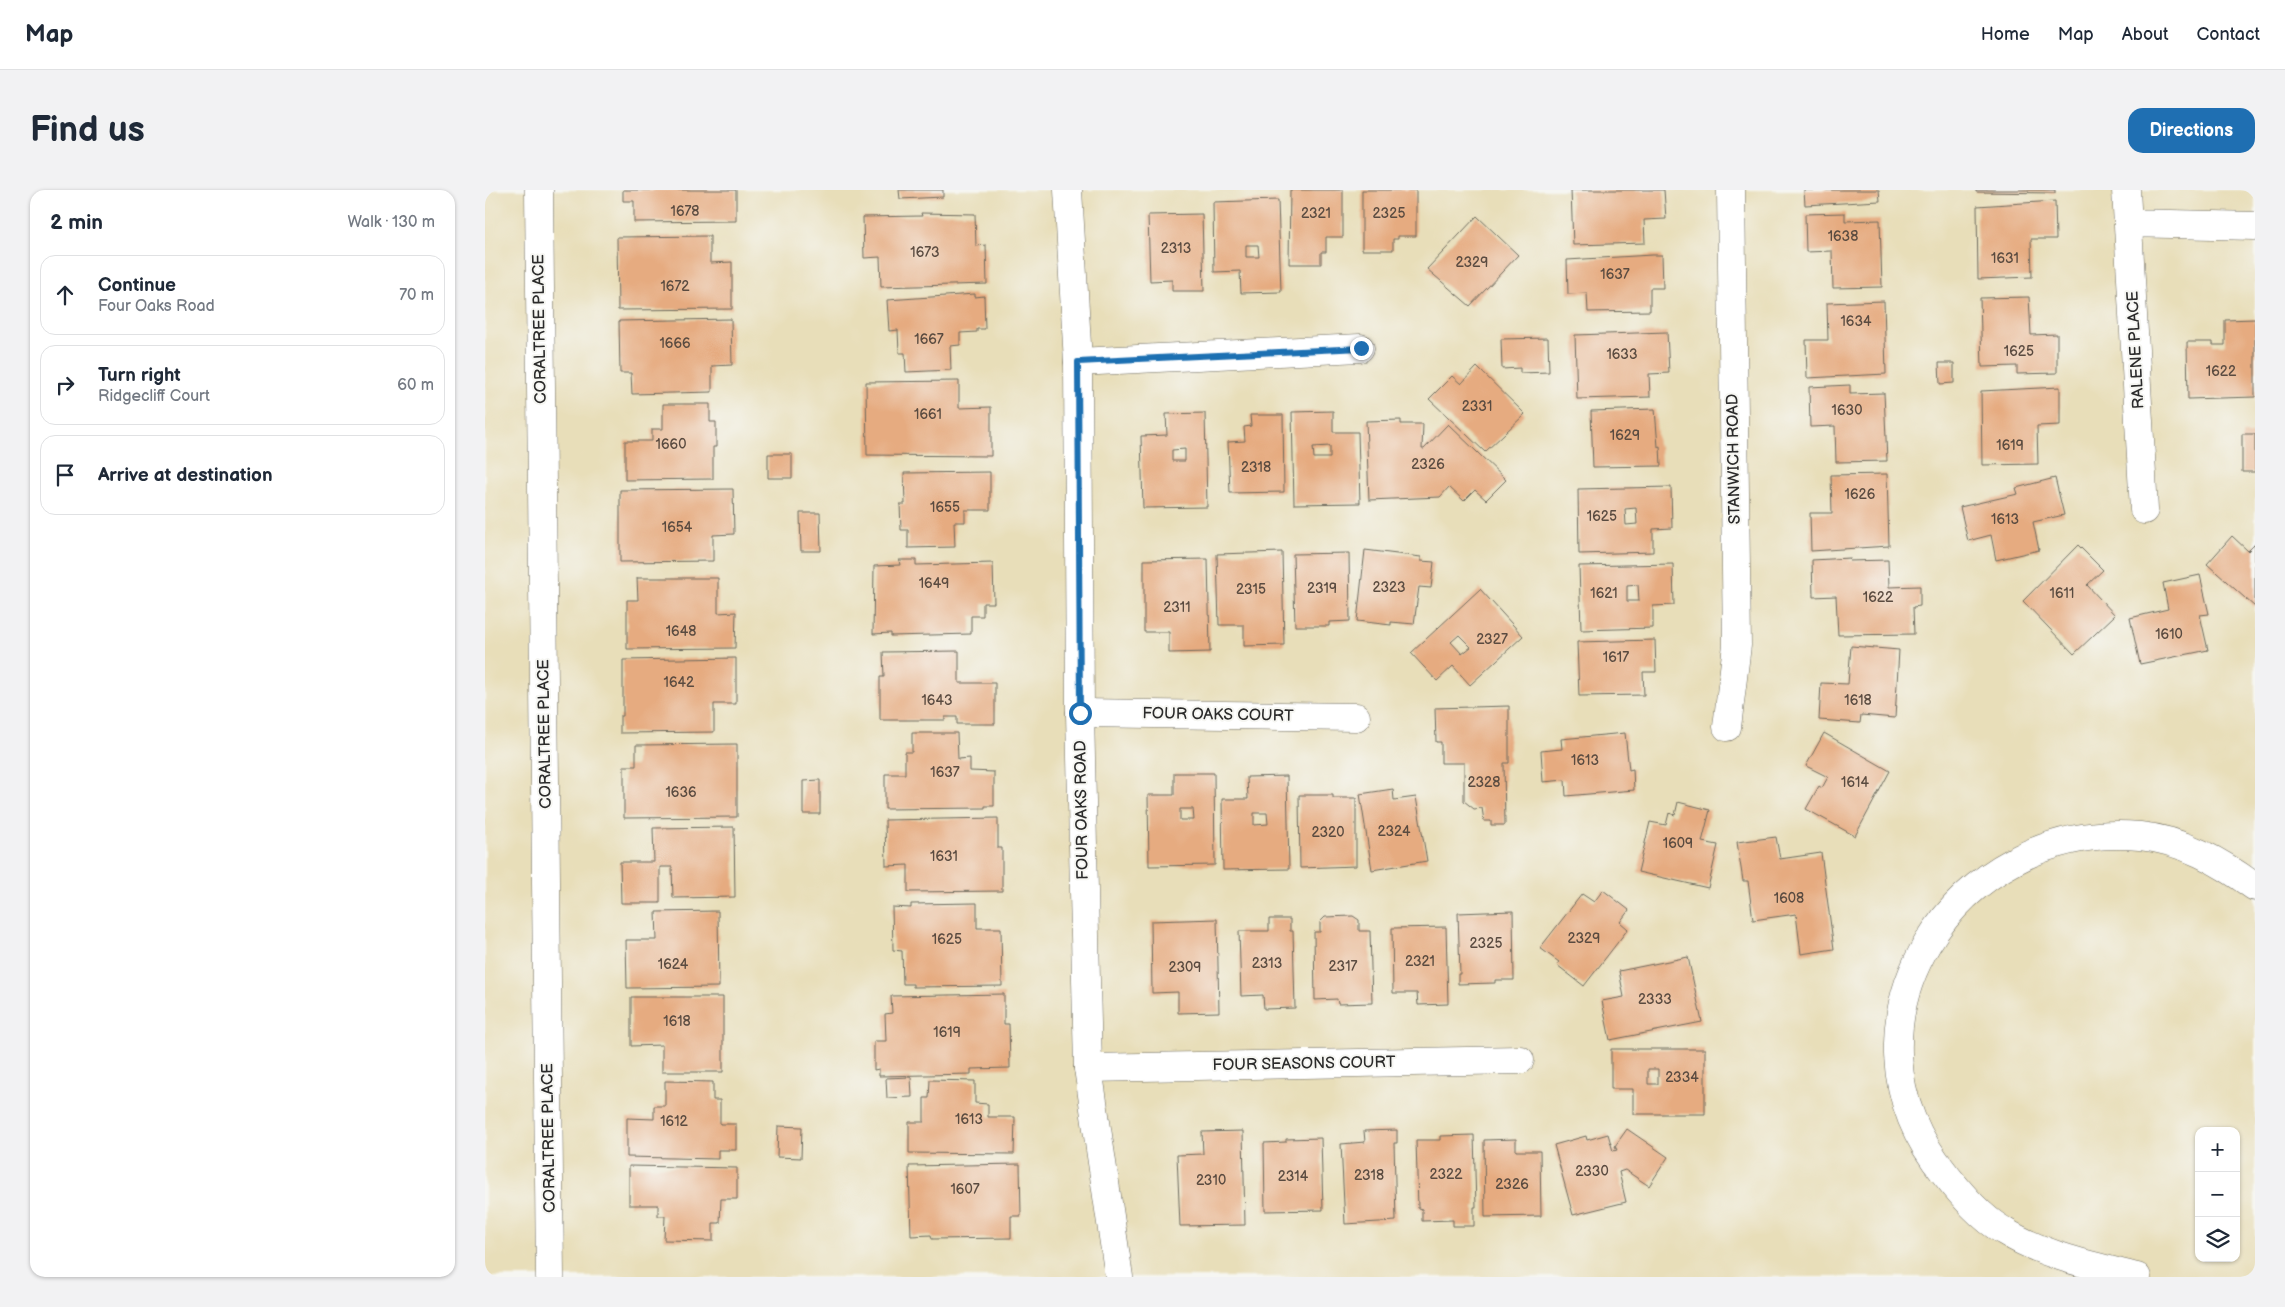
<!DOCTYPE html>
<meta charset="utf-8">
<style>
:root{--surface:#fff;--page:#f2f2f3;--text:#1f2937;--muted:#747a83;--line:#e0e1e3;--accent:#1f6fb2}
body{margin:0;font-family:"Balsamiq Sans",sans-serif;background:var(--page);color:var(--text)}
.controls{position:absolute;right:15px;bottom:15px;display:grid;overflow:hidden;border-radius:10px;box-shadow:0 1px 4px #0004}
.controls button{width:45px;height:45px;display:grid;place-items:center;padding:0;border:0;border-bottom:1px solid var(--line);background:var(--surface);color:var(--text);font:25px sans-serif}
.stop{position:absolute;width:15px;height:15px;margin:-11px;border:4px solid #1f6fb2;border-radius:50%;background:#fff}
.stop.end{background:#1f6fb2;border-color:#fff;box-shadow:0 1px 5px #0008}
.list{margin:0;padding:0;list-style:none}
h2{display:flex;justify-content:space-between;align-items:center;height:65px;margin:0;padding:0 20px;font-size:21px}
h2 small{font-size:16px;font-weight:400;color:var(--muted)}
.list li{display:grid;grid-template-columns:32px 1fr auto;gap:15px;align-items:center;box-sizing:border-box;height:80px;margin:0 10px 10px;padding:0 10px;border:1px solid var(--line);border-radius:15px}
.list b{display:block;font-size:19px;white-space:nowrap}
.list p{margin:0;font-size:16px;white-space:nowrap;color:var(--muted)}
.list em{font-size:16px;font-style:normal;color:var(--muted)}
.icon{flex:none;width:28px;height:28px;fill:none;stroke:currentColor;stroke-width:2;stroke-linecap:round;stroke-linejoin:round}
.map{position:relative;flex:none;width:1770px;height:1087px;overflow:hidden;border-radius:15px}
header{display:flex;align-items:center;gap:30px;box-sizing:border-box;height:70px;padding:0 25px;background:var(--surface);border-bottom:1px solid var(--line)}
header strong{font-size:24px}
nav{display:flex;gap:28px;margin-inline-start:auto;font-size:18px}
.intro{display:flex;align-items:center;justify-content:space-between;box-sizing:border-box;height:120px;padding:0 30px}
h1{margin:0;font-size:35px}
.button{padding:12px 22px;border-radius:15px;background:var(--accent);color:#fff;font-size:18px;font-weight:700}
main{display:flex;gap:30px;padding:0 30px}
aside{flex:1;background:var(--surface);border-radius:15px;box-shadow:0 1px 4px #0004}
.map>svg:first-child{display:block}
.building{fill:#e6ab80;fill-rule:evenodd}
.lines{fill:none;stroke-linecap:round;stroke-linejoin:round}
.minor-casing{stroke:#6d6a5d;stroke-width:29}
.tertiary-casing{stroke:#6d6a5d;stroke-width:29}
.motorway-casing{stroke:#6d6a5d;stroke-width:29}
.minor{stroke:#fff;stroke-width:28}
.tertiary{stroke:#fff;stroke-width:28}
.motorway{stroke:#fff;stroke-width:28}
.route{stroke:#1f6fb2;stroke-width:6}
.labels{text-anchor:middle;dominant-baseline:central;stroke-width:4;stroke-linejoin:round;paint-order:stroke}
.number-label{font-size:14px;fill:#5a4b40}
.street-label{font-size:16px;fill:#2b2b2b;stroke:#f6f6f2}
</style>
<header>
<strong>Map</strong>
<nav><a>Home</a><a>Map</a><a>About</a><a>Contact</a></nav>
</header>
<div class="intro"><h1>Find us</h1><a class="button">Directions</a></div>
<main>
<aside>
<h2>2 min<small>Walk · 130 m</small></h2>
<ul class="list">
<li><svg class="icon" aria-label="ahead" viewBox="0 0 24 24"><path d="M12 20V5M6 11l6-6 6 6"/></svg><div><b>Continue</b><p>Four Oaks Road</p></div><em>70 m</em></li>
<li><svg class="icon" aria-label="right" viewBox="0 0 24 24"><path d="M7 20v-9h11M14 6l5 5-5 5"/></svg><div><b>Turn right</b><p>Ridgecliff Court</p></div><em>60 m</em></li>
<li><svg class="icon" aria-label="arrive" viewBox="0 0 24 24"><path d="M6 21V4h12l-3 4 3 4H6"/></svg><div><b>Arrive at destination</b></div></li>
</ul>
</aside>
<div class="map">
<svg width="1770" height="1087" viewBox="0 0 1770 1087">
<rect width="100%" height="100%" fill="#f6f6f2"/>
<filter id="ink" filterUnits="userSpaceOnUse"><feTurbulence type="fractalNoise" baseFrequency=".02" numOctaves="2"/><feDisplacementMap in="SourceGraphic" scale="10" xChannelSelector="R" yChannelSelector="G"/><feConvolveMatrix kernelMatrix="1 2 1 2 8 2 1 2 1" color-interpolation-filters="sRGB"/></filter>
<filter id="wash" filterUnits="userSpaceOnUse"><feTurbulence type="fractalNoise" baseFrequency=".0096" numOctaves="4" result="noise"/><feDisplacementMap in="SourceGraphic" scale="20" xChannelSelector="R" yChannelSelector="G"/><feGaussianBlur stdDeviation="1.12" result="paint"/><feColorMatrix in="noise" values="0 0 0 0 0 0 0 0 0 0 0 0 0 0 0 0 0 1.4 0 .05"/><feComposite in="paint" operator="in"/></filter>
<g filter="url(#wash)">
<rect width="100%" height="100%" fill="#e8deb9"/>
<g id="blocks">
<path class="building" d="M 138,0 L 251,0 L 251,31 L 149,32 L 149,11 L 138,11 Z
M 414,0 L 458,0 L 458,7 L 415,9 Z
M 805,0 L 858,0 L 858,47 L 841,47 L 841,62 L 836,62 L 836,74 L 804,74 Z
M 877,0 L 931,0 L 931,46 L 913,46 L 913,49 L 908,49 L 908,60 L 877,60 Z
M 1086,0 L 1179,0 L 1181,29 L 1159,30 L 1160,53 L 1088,55 Z
M 1319,0 L 1394,0 L 1395,11 L 1320,15 Z
M 1491,0 L 1570,0 L 1570,3 L 1491,2 Z
M 793,10 L 796,102 L 756,103 L 755,81 L 729,82 L 728,12 ZM 761,55 L 773,55 L 774,67 L 761,67 Z
M 1570,11 L 1571,49 L 1546,49 L 1547,87 L 1493,89 L 1492,16 Z
M 436,23 L 490,24 L 491,56 L 501,55 L 502,94 L 396,97 L 395,67 L 379,68 L 378,27 L 437,26 Z
M 1360,23 L 1360,31 L 1395,30 L 1397,97 L 1348,98 L 1347,61 L 1321,62 L 1320,24 Z
M 717,24 L 719,101 L 687,101 L 687,90 L 665,91 L 663,25 Z
M 992,26 L 1033,65 L 985,116 L 942,79 Z
M 225,46 L 225,73 L 247,72 L 247,119 L 133,120 L 132,47 Z
M 1167,65 L 1177,65 L 1178,98 L 1165,98 L 1165,121 L 1103,122 L 1102,103 L 1083,104 L 1082,70 Z
M 490,104 L 490,107 L 499,106 L 500,139 L 492,139 L 492,142 L 475,143 L 475,155 L 465,156 L 466,180 L 421,182 L 420,163 L 414,163 L 413,140 L 404,141 L 402,110 Z
M 1544,107 L 1546,145 L 1572,144 L 1572,183 L 1532,184 L 1532,176 L 1497,177 L 1495,108 Z
M 1399,111 L 1401,184 L 1322,188 L 1321,150 L 1343,150 L 1342,113 Z
M 246,129 L 247,175 L 227,176 L 227,202 L 147,204 L 146,183 L 135,183 L 134,131 Z
M 1770,129 L 1770,207 L 1703,209 L 1702,152 L 1728,152 L 1728,155 L 1740,155 L 1740,130 Z
M 1182,142 L 1184,183 L 1164,184 L 1165,207 L 1092,209 L 1090,145 Z
M 1063,148 L 1064,182 L 1035,183 L 1035,178 L 1017,179 L 1016,149 Z
M 1454,173 L 1469,173 L 1469,193 L 1455,194 Z
M 992,177 L 1040,224 L 1000,262 L 944,209 L 967,186 L 976,194 Z
M 474,191 L 474,218 L 506,217 L 506,266 L 382,265 L 381,192 Z
M 1365,195 L 1365,204 L 1399,203 L 1402,271 L 1351,272 L 1350,236 L 1325,237 L 1324,197 Z
M 1575,197 L 1575,235 L 1552,236 L 1553,274 L 1497,275 L 1496,201 Z
M 178,214 L 225,214 L 225,232 L 231,232 L 231,257 L 228,257 L 228,289 L 140,290 L 140,251 L 167,251 L 167,239 L 178,239 Z
M 1170,219 L 1173,257 L 1175,256 L 1176,276 L 1108,277 L 1106,221 Z
M 848,221 L 848,242 L 873,242 L 875,313 L 809,314 L 807,222 ZM 845,256 L 845,268 L 829,268 L 828,257 Z
M 720,223 L 722,317 L 658,318 L 656,246 L 682,245 L 681,224 ZM 700,259 L 700,271 L 687,271 L 687,260 Z
M 765,225 L 798,225 L 799,302 L 745,303 L 743,252 L 760,251 L 759,237 L 766,236 Z
M 916,230 L 916,234 L 938,234 L 937,259 L 939,259 L 963,234 L 1021,290 L 1001,310 L 990,300 L 979,311 L 964,297 L 955,307 L 884,310 L 881,231 Z
M 1757,244 L 1770,244 L 1770,282 L 1757,282 Z
M 283,264 L 307,264 L 307,288 L 283,288 Z
M 505,282 L 505,320 L 480,320 L 480,332 L 469,332 L 470,357 L 423,358 L 423,340 L 416,340 L 415,314 L 420,314 L 419,283 Z
M 1402,284 L 1404,356 L 1326,361 L 1325,323 L 1347,323 L 1346,285 Z
M 1570,288 L 1579,325 L 1548,332 L 1554,360 L 1511,370 L 1506,345 L 1483,351 L 1475,317 L 1533,304 L 1531,298 Z
M 1186,297 L 1187,338 L 1168,339 L 1168,362 L 1094,364 L 1093,299 ZM 1151,318 L 1152,334 L 1141,335 L 1140,319 Z
M 248,299 L 249,344 L 228,345 L 228,371 L 135,372 L 135,300 Z
M 315,323 L 335,323 L 336,361 L 316,361 Z
M 1747,346 L 1763,361 L 1770,354 L 1770,417 L 1722,374 Z
M 1593,355 L 1618,380 L 1602,395 L 1630,425 L 1589,464 L 1538,411 Z
M 880,360 L 936,367 L 936,371 L 949,372 L 946,398 L 934,397 L 929,434 L 906,432 L 906,435 L 872,431 Z
M 797,362 L 799,455 L 759,456 L 759,435 L 734,435 L 732,364 Z
M 864,363 L 865,431 L 844,432 L 844,436 L 810,436 L 808,364 Z
M 1365,368 L 1364,371 L 1403,370 L 1404,397 L 1435,396 L 1435,416 L 1428,417 L 1429,444 L 1353,445 L 1351,406 L 1328,407 L 1327,370 Z
M 723,369 L 725,462 L 684,463 L 684,442 L 659,442 L 659,370 Z
M 414,370 L 431,370 L 431,375 L 508,373 L 509,413 L 498,413 L 498,426 L 486,426 L 486,444 L 406,446 L 406,443 L 388,444 L 389,376 L 415,375 Z
M 1188,374 L 1189,415 L 1168,416 L 1168,438 L 1096,440 L 1094,376 ZM 1153,395 L 1154,411 L 1142,411 L 1142,396 Z
M 1715,385 L 1724,424 L 1715,425 L 1723,460 L 1655,474 L 1645,428 L 1683,419 L 1678,393 Z
M 152,388 L 233,388 L 233,423 L 251,422 L 250,458 L 142,459 L 142,410 L 153,410 Z
M 995,399 L 1038,446 L 985,495 L 968,476 L 952,491 L 926,463 ZM 974,445 L 986,457 L 977,464 L 966,452 Z
M 1170,450 L 1171,482 L 1158,482 L 1159,505 L 1094,506 L 1092,452 Z
M 1366,456 L 1414,460 L 1410,528 L 1376,525 L 1375,533 L 1334,530 L 1336,493 L 1363,494 Z
M 474,461 L 474,493 L 510,493 L 510,534 L 472,534 L 472,527 L 460,527 L 460,530 L 395,530 L 395,487 L 399,487 L 398,462 Z
M 251,468 L 251,514 L 229,514 L 229,542 L 135,543 L 135,526 L 138,526 L 138,470 Z
M 1024,516 L 1024,573 L 1019,573 L 1020,635 L 1006,635 L 1006,631 L 999,631 L 997,618 L 989,619 L 979,611 L 979,573 L 956,573 L 956,552 L 951,552 L 950,518 Z
M 427,543 L 472,543 L 473,569 L 485,568 L 485,581 L 509,582 L 509,616 L 500,616 L 500,618 L 400,619 L 400,584 L 420,584 L 420,562 L 427,562 Z
M 1140,543 L 1144,580 L 1148,579 L 1149,600 L 1081,606 L 1080,590 L 1058,592 L 1056,561 L 1077,559 L 1076,549 Z
M 1339,543 L 1405,581 L 1370,646 L 1321,619 L 1334,596 L 1337,598 L 1343,587 L 1321,576 Z
M 252,554 L 252,627 L 139,628 L 139,576 L 151,576 L 151,555 Z
M 689,583 L 729,583 L 730,675 L 664,676 L 663,605 L 689,605 ZM 695,619 L 708,619 L 709,630 L 695,630 Z
M 802,586 L 804,679 L 738,680 L 737,609 L 763,609 L 762,587 ZM 769,623 L 782,623 L 783,634 L 769,635 Z
M 335,590 L 335,624 L 318,624 L 318,591 Z
M 908,599 L 909,610 L 931,607 L 942,671 L 887,680 L 875,604 Z
M 814,605 L 848,605 L 848,608 L 871,608 L 871,676 L 815,678 Z
M 1193,612 L 1225,620 L 1217,652 L 1233,655 L 1223,698 L 1153,682 L 1165,632 L 1181,635 L 1184,623 L 1190,625 Z
M 513,628 L 513,658 L 517,658 L 517,701 L 423,702 L 423,675 L 401,676 L 400,630 Z
M 249,637 L 250,707 L 188,708 L 187,677 L 175,677 L 175,713 L 136,713 L 135,672 L 169,672 L 168,638 Z
M 1291,647 L 1295,669 L 1336,663 L 1349,759 L 1316,764 L 1311,724 L 1268,730 L 1263,691 L 1258,691 L 1252,652 Z
M 1118,700 L 1144,720 L 1135,732 L 1143,739 L 1099,796 L 1072,775 L 1074,772 L 1055,758 L 1097,704 L 1109,712 Z
M 492,713 L 492,738 L 516,738 L 517,796 L 428,797 L 428,794 L 418,794 L 417,761 L 408,760 L 407,717 L 426,718 L 426,714 Z
M 233,721 L 234,797 L 142,798 L 141,750 L 172,750 L 171,722 Z
M 1028,721 L 1029,790 L 1010,790 L 1010,793 L 973,794 L 973,784 L 975,784 L 973,723 Z
M 868,726 L 874,730 L 874,741 L 885,741 L 887,813 L 853,814 L 852,809 L 830,810 L 829,742 L 835,742 L 835,732 L 840,727 Z
M 732,729 L 734,822 L 693,823 L 693,802 L 667,803 L 666,731 Z
M 784,729 L 805,729 L 805,741 L 808,741 L 810,818 L 779,819 L 778,805 L 756,806 L 754,741 L 784,741 Z
M 961,737 L 963,814 L 933,815 L 932,803 L 908,803 L 907,738 Z
M 1203,767 L 1217,832 L 1125,850 L 1117,811 L 1139,807 L 1134,781 Z
M 519,804 L 519,834 L 524,834 L 525,878 L 486,879 L 486,884 L 394,886 L 394,879 L 389,880 L 389,851 L 401,851 L 400,824 L 407,823 L 406,806 Z
M 146,807 L 238,807 L 238,882 L 177,882 L 177,855 L 146,856 Z
M 1126,859 L 1220,859 L 1220,924 L 1148,924 L 1148,899 L 1126,899 ZM 1163,879 L 1173,879 L 1173,894 L 1163,894 Z
M 426,887 L 427,907 L 402,908 L 401,888 Z
M 445,890 L 490,891 L 490,913 L 503,914 L 503,927 L 530,927 L 529,964 L 424,963 L 424,932 L 439,932 L 439,908 L 444,908 Z
M 180,891 L 228,892 L 228,910 L 235,910 L 235,934 L 251,934 L 251,960 L 233,960 L 233,969 L 142,967 L 142,928 L 169,929 L 169,916 L 180,916 Z
M 293,936 L 317,937 L 316,968 L 292,967 Z
M 1142,939 L 1183,967 L 1164,996 L 1140,980 L 1134,982 L 1141,1012 L 1088,1025 L 1069,955 L 1101,946 L 1102,950 L 1123,944 L 1128,961 L 1132,960 L 1130,956 Z
M 912,940 L 912,953 L 909,953 L 911,1031 L 860,1034 L 856,954 L 880,952 L 879,941 Z
M 758,941 L 760,1035 L 695,1036 L 692,965 L 718,964 L 717,942 Z
M 989,945 L 991,1017 L 989,1017 L 989,1036 L 968,1036 L 968,1030 L 937,1031 L 937,1019 L 933,1018 L 931,950 L 955,950 L 955,946 Z
M 836,948 L 838,1020 L 780,1021 L 779,953 L 801,952 L 801,949 Z
M 1031,949 L 1031,961 L 1055,961 L 1056,1026 L 1000,1027 L 999,950 Z
M 535,974 L 536,1026 L 526,1026 L 526,1048 L 447,1049 L 446,1045 L 426,1046 L 424,976 Z
M 144,976 L 252,978 L 252,1009 L 236,1009 L 235,1033 L 228,1033 L 228,1051 L 179,1050 L 180,1026 L 173,1026 L 173,1015 L 144,1015 Z"/>
</g>
</g>
<g filter="url(#ink)">
<use href="#blocks" fill-opacity="0" stroke="#6d6a5d" stroke-width="1"/>
<g class="lines">
<g class="minor-casing">
<path id="minor" d="M 54,0 L 65,1087
M 1641,0 L 1659,320
M 1644,33 L 1770,36
M 593,172 L 875,158
M 595,523 L 871,527
M 1242,537 L 1252,455 L 1246,0
M 603,878 L 1035,870"/>
</g>
<g class="tertiary-casing">
<path id="tertiary" d="M 583,0 L 593,172 L 595,523 L 603,878 L 634,1087"/>
</g>
<g class="motorway-casing">
<path id="motorway" d="M 1652,1087 C 1607,1075 1559,1066 1519,1041 C 1496,1028 1477,1005 1461,985 C 1337,836 1471,629 1655,646 C 1698,650 1736,672 1770,697"/>
</g>
<use href="#minor" class="minor"/>
<use href="#tertiary" class="tertiary"/>
<use href="#motorway" class="motorway"/>
</g>
</g>
<g class="lines" filter="url(#ink)">
<path class="route" d="M 595,523 L 593,172 L 876,158"/>
</g>
<g class="labels">
<g class="number-label">
<text x="200" y="21">1678</text>
<text x="831" y="23">2321</text>
<text x="904" y="23">2325</text>
<text x="1358" y="46">1638</text>
<text x="691" y="58">2313</text>
<text x="440" y="62">1673</text>
<text x="1520" y="68">1631</text>
<text x="987" y="72">2329</text>
<text x="1130" y="84">1637</text>
<text x="190" y="96">1672</text>
<text x="1371" y="131">1634</text>
<text x="444" y="149">1667</text>
<text x="190" y="153">1666</text>
<text x="1534" y="161">1625</text>
<text x="1137" y="164">1633</text>
<text x="1736" y="181">1622</text>
<text x="992" y="216">2331</text>
<text x="1362" y="220">1630</text>
<text x="443" y="224">1661</text>
<text x="1140" y="245">1629</text>
<text x="186" y="254">1660</text>
<text x="1525" y="255">1619</text>
<text x="943" y="274">2326</text>
<text x="771" y="277">2318</text>
<text x="1375" y="304">1626</text>
<text x="460" y="317">1655</text>
<text x="1117" y="326">1625</text>
<text x="1520" y="329">1613</text>
<text x="192" y="337">1654</text>
<text x="449" y="393">1649</text>
<text x="904" y="397">2323</text>
<text x="837" y="398">2319</text>
<text x="766" y="399">2315</text>
<text x="1119" y="403">1621</text>
<text x="1577" y="403">1611</text>
<text x="1393" y="407">1622</text>
<text x="692" y="417">2311</text>
<text x="196" y="441">1648</text>
<text x="1684" y="444">1610</text>
<text x="1007" y="449">2327</text>
<text x="1131" y="467">1617</text>
<text x="194" y="492">1642</text>
<text x="452" y="510">1643</text>
<text x="1373" y="510">1618</text>
<text x="1100" y="570">1613</text>
<text x="460" y="582">1637</text>
<text x="999" y="592">2328</text>
<text x="1370" y="592">1614</text>
<text x="196" y="602">1636</text>
<text x="909" y="641">2324</text>
<text x="843" y="642">2320</text>
<text x="1193" y="653">1609</text>
<text x="459" y="666">1631</text>
<text x="1304" y="708">1608</text>
<text x="1099" y="748">2329</text>
<text x="462" y="749">1625</text>
<text x="1001" y="753">2325</text>
<text x="935" y="771">2321</text>
<text x="782" y="773">2313</text>
<text x="188" y="774">1624</text>
<text x="858" y="776">2317</text>
<text x="700" y="777">2309</text>
<text x="1170" y="809">2333</text>
<text x="192" y="831">1618</text>
<text x="462" y="842">1619</text>
<text x="1197" y="887">2334</text>
<text x="484" y="929">1613</text>
<text x="189" y="931">1612</text>
<text x="1107" y="981">2330</text>
<text x="961" y="984">2322</text>
<text x="884" y="985">2318</text>
<text x="808" y="986">2314</text>
<text x="726" y="990">2310</text>
<text x="1027" y="994">2326</text>
<text x="480" y="999">1607</text>
</g>
<g class="street-label">
<text transform="translate(55 139) rotate(-91)">CORALTREE PLACE</text>
<text transform="translate(1651 160) rotate(-93)">RALENE PLACE</text>
<text transform="translate(1249 269) rotate(-91)">STANWICH ROAD</text>
<text transform="translate(733 525) rotate(1)">FOUR OAKS COURT</text>
<text transform="translate(60 544) rotate(-91)">CORALTREE PLACE</text>
<text transform="translate(597 620) rotate(-91)">FOUR OAKS ROAD</text>
<text transform="translate(819 874) rotate(-1)">FOUR SEASONS COURT</text>
<text transform="translate(64 948) rotate(-91)">CORALTREE PLACE</text>
</g>
</g>
</svg>
<div class="controls">
<button>+</button>
<button>−</button>
<button><svg class="icon" aria-label="layers" viewBox="0 0 24 24"><path d="M12 4l9 5-9 5-9-5zM3 14l9 5 9-5"/></svg></button>
</div>
<div class="stop" style="left:595px;top:523px"></div>
<div class="stop end" style="left:876px;top:158px"></div>
</div>
</main>
